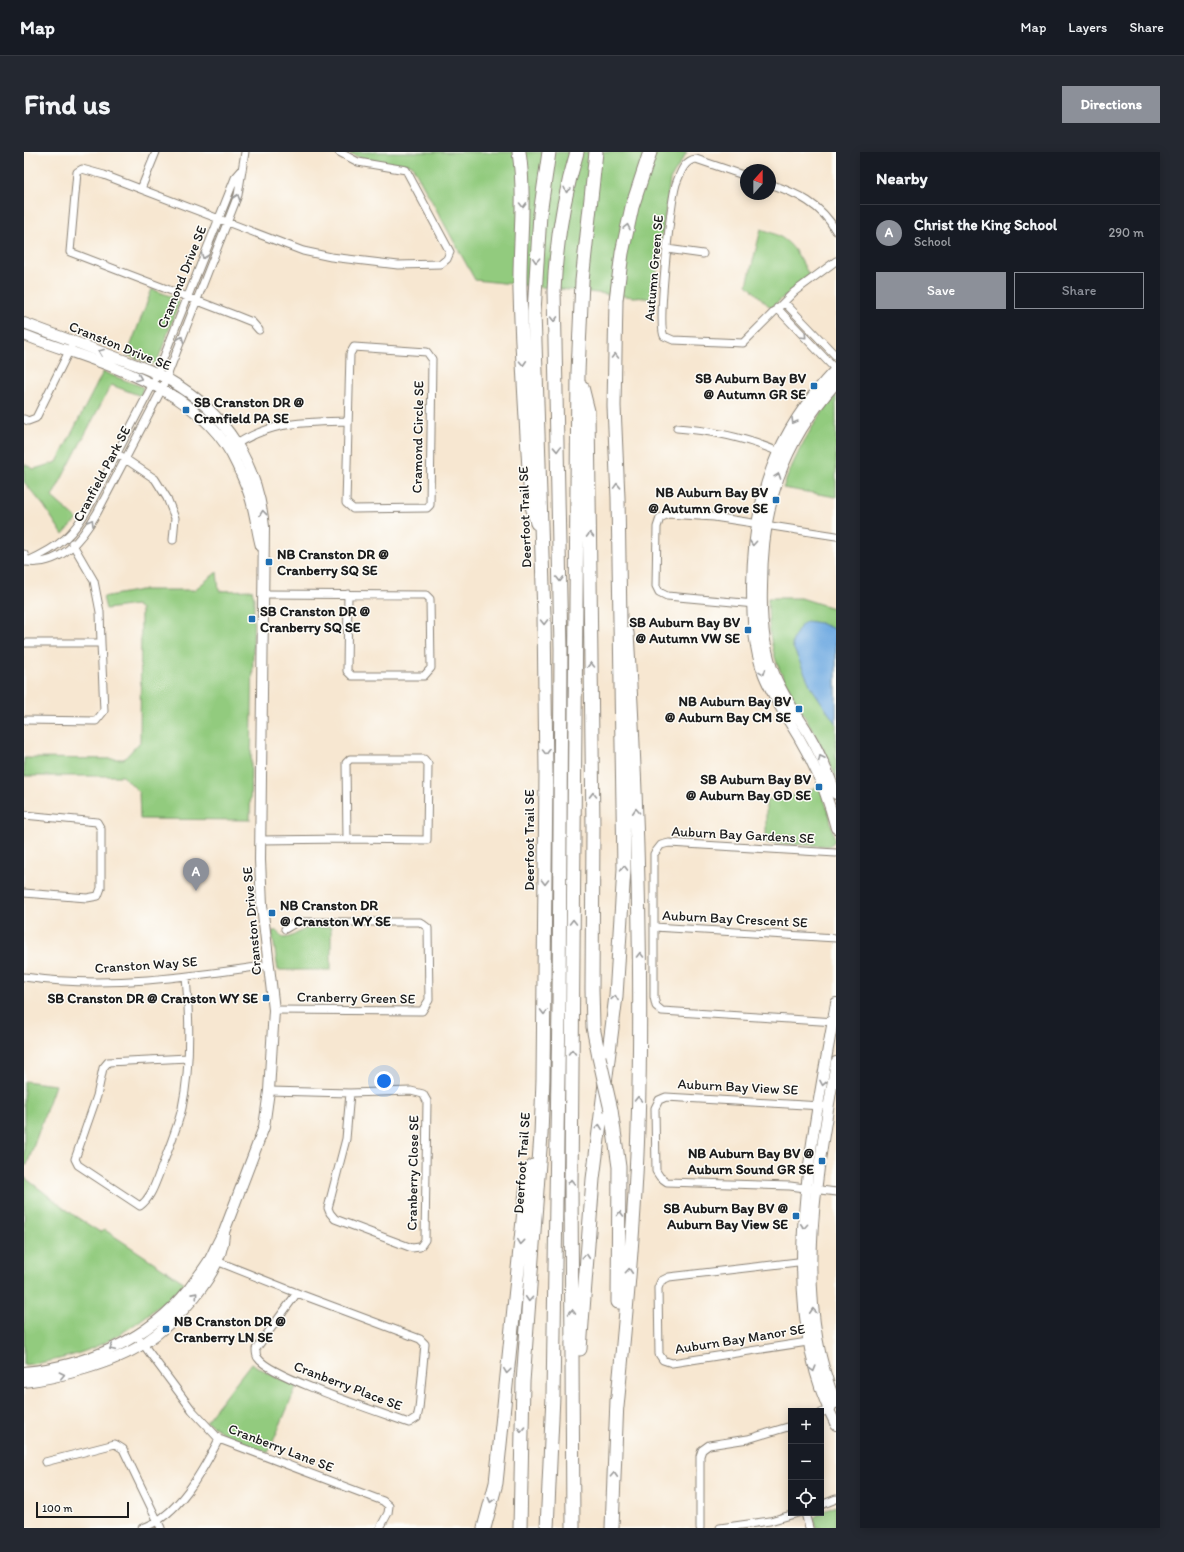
<!DOCTYPE html>
<meta charset="utf-8">
<style>
:root{--surface:#171b24;--page:#242831;--text:#f1f3f6;--muted:#9ea1a6;--line:#363941;--accent:#8c9099}
body{margin:0;font-family:Itim,sans-serif;background:var(--page);color:var(--text)}
.controls{position:absolute;right:12px;bottom:12px;display:grid;overflow:hidden;border-radius:0px;box-shadow:0 2px 10px #0003}
.controls button{width:36px;height:36px;display:grid;place-items:center;padding:0;border:0;border-bottom:1px solid var(--line);background:var(--surface);color:var(--text);font:20px sans-serif}
.compass{position:absolute;left:716px;top:12px;width:36px;height:36px;border-radius:50%;background:var(--surface);box-shadow:0 2px 10px #0003;rotate:21deg}
.scale{position:absolute;left:12px;bottom:10px;width:93px;box-sizing:border-box;padding-left:4px;border:2px solid #1c1c1c;border-top:0;font-size:11px;line-height:14px;white-space:nowrap;color:#1c1c1c;-webkit-text-stroke:3px #fdfcf7;paint-order:stroke}
.you{position:absolute;left:360px;top:929px;width:14px;height:14px;margin:-10px;border:3px solid #fff;border-radius:50%;background:#1a73e8;box-shadow:0 0 0 6px #1a73e833}
.badge{display:grid;place-items:center;width:26px;height:26px;border-radius:50%;background:var(--accent);color:#fff;font-size:13px;font-weight:700}
.pin{position:absolute;translate:-50% -33px;filter:drop-shadow(0 1px 2px #0008)}
.pin::after{content:'';position:absolute;top:21px;width:14px;height:12px;background:inherit;clip-path:polygon(0 0,100% 0,50% 100%)}
.list{margin:0;padding:0;list-style:none}
h2{display:flex;justify-content:space-between;align-items:center;height:52px;margin:0;padding:0 16px;font-size:17px}
h2 small{font-size:13px;font-weight:400;color:var(--muted)}
.list li{display:grid;grid-template-columns:26px 1fr auto;gap:12px;align-items:center;box-sizing:border-box;height:56px;padding:0 16px;border-top:1px solid var(--line)}
.list b{display:block;font-size:15px;white-space:nowrap}
.list p{margin:0;font-size:13px;white-space:nowrap;color:var(--muted)}
.list em{font-size:13px;font-style:normal;color:var(--muted)}
.actions{display:flex;gap:8px;padding:12px 16px}
.actions a{flex:1;padding:9px 0;border:1px solid var(--accent);border-radius:0px;text-align:center;font-size:14px;color:var(--accent)}
.actions .main{background:var(--accent);color:#fff}
.icon{flex:none;width:22px;height:22px;fill:none;stroke:currentColor;stroke-width:2;stroke-linecap:round;stroke-linejoin:round}
.map{position:relative;flex:none;width:812px;height:1376px;overflow:hidden;border-radius:0px}
header{display:flex;align-items:center;gap:24px;box-sizing:border-box;height:56px;padding:0 20px;background:var(--surface);border-bottom:1px solid var(--line)}
header strong{font-size:19px}
nav{display:flex;gap:22px;margin-inline-start:auto;font-size:14px}
.intro{display:flex;align-items:center;justify-content:space-between;box-sizing:border-box;height:96px;padding:0 24px}
h1{margin:0;font-size:28px}
.button{padding:10px 18px;border-radius:0px;background:var(--accent);color:#fff;font-size:14px;font-weight:700}
main{display:flex;gap:24px;padding:0 24px}
aside{flex:1;background:var(--surface);border-radius:0px;box-shadow:0 2px 10px #0003}
.map>svg:first-child{display:block}
.green{fill:#92cb7e;stroke:#57744d}
.water{fill:#72ace2;stroke:#47647f}
.lines{fill:none;stroke-linecap:round;stroke-linejoin:round}
.street-casing{stroke:#8a8276;stroke-width:9}
.secondary-casing{stroke:#8a8276;stroke-width:12}
.highway-casing{stroke:#8a8276;stroke-width:15}
.street{stroke:#fff;stroke-width:7}
.secondary{stroke:#fff;stroke-width:10}
.highway{stroke:#fff;stroke-width:13}
.highway-bridge-casing{stroke:#8a8276;stroke-width:15;stroke-linecap:butt}
.highway-bridge{stroke:#fff;stroke-width:13}
.oneway{stroke:#999}
.poi-dot{fill:#1f6fb2;stroke:#fdfcf7;stroke-width:1.5}
.labels{text-anchor:middle;dominant-baseline:central;stroke-width:3;stroke-linejoin:round;paint-order:stroke}
.street-label{font-size:14px;fill:#1c1c1c;stroke:#fdfcf7}
.poi-label{font-size:14px;font-weight:bold;fill:#1c1c1c;stroke:#fdfcf7;text-anchor:end}
</style>
<header>
<strong>Map</strong>
<nav><a>Map</a><a>Layers</a><a>Share</a></nav>
</header>
<div class="intro"><h1>Find us</h1><a class="button">Directions</a></div>
<main>
<div class="map">
<svg width="812" height="1376" viewBox="0 0 812 1376">
<rect width="100%" height="100%" fill="#fdfcf7"/>
<filter id="ink" filterUnits="userSpaceOnUse"><feTurbulence type="fractalNoise" baseFrequency=".025" numOctaves="2"/><feDisplacementMap in="SourceGraphic" scale="8" xChannelSelector="R" yChannelSelector="G"/><feConvolveMatrix kernelMatrix="1 2 1 2 8 2 1 2 1" color-interpolation-filters="sRGB"/></filter>
<filter id="wash" filterUnits="userSpaceOnUse"><feTurbulence type="fractalNoise" baseFrequency=".012" numOctaves="4" result="noise"/><feDisplacementMap in="SourceGraphic" scale="16" xChannelSelector="R" yChannelSelector="G"/><feGaussianBlur stdDeviation="0.9" result="paint"/><feColorMatrix in="noise" values="0 0 0 0 0 0 0 0 0 0 0 0 0 0 0 0 0 1.4 0 .05"/><feComposite in="paint" operator="in"/></filter>
<g filter="url(#wash)">
<rect width="100%" height="100%" fill="#f7e7d1"/>
<path class="green" d="M 322,0 L 663,0 L 646,28 L 629,147 L 451,128 L 388,13 C 380,10 374,13 366,12 C 351,11 336,6 322,0 Z
M 737,77 C 767,86 771,97 785,123 L 747,156 L 723,133 Z
M 128,137 L 151,146 L 155,151 L 135,205 L 133,210 L 128,212 L 103,203 Z
M 79,220 L 119,235 L 117,244 L 87,233 L 28,345 L 53,367 L 39,383 L 20,354 L 0,330 L 0,312 L 10,317 L 33,310 Z
M 812,243 L 812,345 L 759,336 C 772,301 788,271 812,243 Z
M 193,420 L 195,439 L 228,438 L 230,446 L 226,668 L 116,667 L 115,640 L 99,624 L 0,624 L 0,606 L 100,607 L 116,590 L 117,457 L 112,453 L 82,457 L 79,445 L 117,438 L 170,438 Z
M 744,446 L 777,446 L 812,457 L 812,626 C 799,589 774,558 758,523 C 746,499 744,472 744,446 Z
M 796,633 L 806,666 L 811,689 L 805,694 L 742,691 L 742,648 L 779,642 Z
M 289,775 L 307,775 L 307,818 L 254,818 L 248,779 L 253,779 L 259,786 C 270,786 278,776 289,775 Z
M 0,929 L 31,933 L 3,1013 L 0,1013 Z
M 0,1025 L 51,1064 L 76,1080 L 81,1078 L 161,1131 C 109,1178 72,1205 0,1213 Z
M 227,1211 L 251,1225 L 273,1234 L 244,1301 L 206,1286 L 182,1269 Z
M 812,1354 L 812,1376 L 792,1376 L 790,1366 L 797,1360 Z"/>
<path class="water" d="M 783,469 L 796,471 L 812,478 L 812,572 L 787,535 L 768,493 C 768,485 774,480 777,473 Z"/>
</g>
<g filter="url(#ink)">
<g class="lines">
<g class="street-casing">
<path id="street" d="M 722,24 L 672,7 C 660,8 656,22 652,32 C 647,50 633,172 640,184 L 649,188 L 719,191 L 770,140 L 812,109
M 746,32 C 773,41 798,53 812,79
M 117,37 L 132,0
M 643,97 L 679,102
M 760,150 L 812,204
M 753,156 L 812,218
M 235,178 L 228,170 L 213,164 L 46,100 L 53,20 L 58,17 L 80,23 L 279,99 L 307,105 L 374,113 L 417,112 L 423,107 L 426,100 L 382,18 L 334,10 L 315,0
M 330,195 L 403,200 L 408,207 L 406,353 L 403,356 L 329,357 L 322,351 L 326,202 Z
M 0,267 L 4,269 L 12,266 L 47,195
M 653,276 C 690,279 725,286 759,302
M 205,297 C 245,269 277,270 324,269
M 97,304 L 131,327 L 143,346 L 151,366 L 149,388
M 48,391 L 70,429 L 76,460 L 77,491
M 0,402 L 3,410
M 2,410 C 37,394 49,384 67,351 L 129,232 L 211,26 L 217,19
M 3,410 C 37,414 57,388 73,361 L 138,237 L 214,43 L 221,0
M 240,442 L 402,443 L 406,447 L 407,516 L 400,524 L 328,524 L 323,519 L 324,442
M 731,452 L 643,444 L 635,440 L 632,434 L 633,375 L 636,366 L 644,362 L 690,365 L 812,384
M 0,491 L 77,491 L 80,559 L 72,569 L 0,568
M 0,663 L 73,670 L 77,677 L 77,736 L 74,744 L 63,746 L 0,741
M 237,688 L 323,687 L 403,688 L 404,612 L 400,607 L 326,607 L 322,611 L 323,687
M 630,775 L 630,702 L 637,693 L 645,691 L 812,701
M 0,825 C 82,837 165,825 246,813
M 162,825 C 166,869 167,913 158,956 C 153,977 144,998 137,1017 C 131,1031 128,1045 116,1054 L 54,1013 L 51,1007 L 73,944 L 79,916 L 84,910 L 164,906
M 250,858 L 398,859 L 405,848 L 404,776 L 396,770 L 273,770 L 261,777
M 812,870 L 638,859 L 632,854 L 630,845 L 630,775 L 812,786
M 245,939 L 326,941 L 387,939 L 399,942 L 403,949 L 401,1088 L 396,1095 L 388,1096 L 311,1067 L 306,1061 L 304,1056 L 322,987 L 326,941
M 798,954 L 642,945 L 635,948 L 631,956 L 632,1019 L 636,1025 L 643,1030 L 766,1034 L 812,1040
M 190,1108 L 273,1141 L 396,1187 L 401,1192 L 395,1257 L 393,1266 L 385,1271 C 358,1261 246,1225 234,1206 C 232,1204 232,1200 232,1197 L 273,1141
M 782,1109 L 645,1125 L 637,1129 L 634,1136 L 635,1202 L 639,1208 L 648,1211 L 790,1189
M 116,1188 L 168,1258 L 195,1287 L 359,1349 L 365,1354 L 364,1361 L 356,1376
M 797,1261 L 808,1256
M 21,1310 L 91,1292 L 99,1297 L 137,1376
M 797,1353 L 812,1347
M 781,1361 L 785,1376
M 118,1376 C 154,1365 179,1318 195,1287
M 676,1376 L 676,1304 L 678,1298 L 685,1293 L 724,1287 L 767,1274
M 696,1376 L 746,1369 L 774,1361"/>
</g>
<g class="secondary-casing">
<path id="secondary" d="M 0,171 C 34,184 68,196 102,209 C 117,215 133,220 147,229 C 202,261 234,312 240,375 L 236,708 L 238,753 L 250,858 L 245,939 L 240,975 L 200,1080 C 194,1088 191,1098 186,1107 C 180,1117 172,1127 165,1137 C 125,1187 63,1214 0,1220
M 0,183 C 75,212 177,233 213,313 C 219,326 225,339 228,352 C 232,366 233,380 237,394
M 812,217 C 751,281 729,346 728,434 C 728,465 729,495 740,523 C 749,545 762,564 774,584 C 791,613 804,644 812,676
M 812,231 C 757,293 738,354 738,435 C 737,466 739,496 751,524 C 759,544 772,561 783,579 C 795,599 804,620 812,642
M 812,851 C 790,981 748,1150 812,1273
M 812,910 C 794,1019 767,1145 812,1251
M 0,1230 C 34,1226 90,1211 119,1192 C 152,1170 198,1124 200,1082"/>
</g>
<g class="highway-casing">
<path id="highway" d="M 495,0 C 502,47 495,92 496,139 C 498,210 503,280 507,351 L 513,371
M 558,235 L 564,259 L 569,676 L 568,837 L 569,875 L 575,905
M 587,958 L 595,1015 L 594,1150
M 556,1197 L 569,1027 L 592,844 L 600,717 L 594,346 L 590,254 L 592,148 L 598,101 L 608,55 L 626,0
M 593,1255 C 602,1162 611,1069 614,976 C 619,811 613,646 603,481
M 460,1376 L 472,1331 L 502,1039 L 509,1014
M 496,1376 L 499,1230 L 517,983 L 519,927 L 522,620 L 520,464 L 510,160 L 516,62 L 525,0
M 523,1376 L 529,1244 L 535,856 L 537,497 L 530,139 C 532,92 539,46 553,0
M 549,1376 L 547,1033 L 554,220 L 558,129 L 572,0
M 588,1376 L 593,1248"/>
</g>
<use href="#street" class="street"/>
<use href="#secondary" class="secondary"/>
<use href="#highway" class="highway"/>
<g class="highway-bridge-casing">
<path id="highway-bridge" d="M 575,905 L 587,958"/>
</g>
<use href="#highway-bridge" class="highway-bridge"/>
</g>
<defs><path id="oneway-chevron" d="M-2-3.5L2.5 0L-2 3.5" fill="none" stroke-width="1.6" stroke-linecap="round" stroke-linejoin="round"/></defs>
<g class="oneway">
<use href="#oneway-chevron" transform="translate(543 38) rotate(103)"/>
<use href="#oneway-chevron" transform="translate(213 45) rotate(-71)"/>
<use href="#oneway-chevron" transform="translate(499 53) rotate(89)"/>
<use href="#oneway-chevron" transform="translate(603 75) rotate(-78)"/>
<use href="#oneway-chevron" transform="translate(180 104) rotate(111)"/>
<use href="#oneway-chevron" transform="translate(512 108) rotate(93)"/>
<use href="#oneway-chevron" transform="translate(530 167) rotate(89)"/>
<use href="#oneway-chevron" transform="translate(780 184) rotate(46)"/>
<use href="#oneway-chevron" transform="translate(157 187) rotate(-68)"/>
<use href="#oneway-chevron" transform="translate(77 200) rotate(-159)"/>
<use href="#oneway-chevron" transform="translate(591 204) rotate(-90)"/>
<use href="#oneway-chevron" transform="translate(499 211) rotate(87)"/>
<use href="#oneway-chevron" transform="translate(115 226) rotate(22)"/>
<use href="#oneway-chevron" transform="translate(770 269) rotate(121)"/>
<use href="#oneway-chevron" transform="translate(533 297) rotate(88)"/>
<use href="#oneway-chevron" transform="translate(754 324) rotate(-70)"/>
<use href="#oneway-chevron" transform="translate(593 334) rotate(-92)"/>
<use href="#oneway-chevron" transform="translate(239 361) rotate(-96)"/>
<use href="#oneway-chevron" transform="translate(67 370) rotate(-59)"/>
<use href="#oneway-chevron" transform="translate(566 383) rotate(-91)"/>
<use href="#oneway-chevron" transform="translate(729 391) rotate(94)"/>
<use href="#oneway-chevron" transform="translate(536 427) rotate(89)"/>
<use href="#oneway-chevron" transform="translate(520 470) rotate(89)"/>
<use href="#oneway-chevron" transform="translate(567 513) rotate(-91)"/>
<use href="#oneway-chevron" transform="translate(739 520) rotate(70)"/>
<use href="#oneway-chevron" transform="translate(522 600) rotate(89)"/>
<use href="#oneway-chevron" transform="translate(797 606) rotate(-116)"/>
<use href="#oneway-chevron" transform="translate(569 643) rotate(-91)"/>
<use href="#oneway-chevron" transform="translate(612 659) rotate(-93)"/>
<use href="#oneway-chevron" transform="translate(600 716) rotate(-89)"/>
<use href="#oneway-chevron" transform="translate(521 730) rotate(90)"/>
<use href="#oneway-chevron" transform="translate(549 770) rotate(-90)"/>
<use href="#oneway-chevron" transform="translate(616 803) rotate(-90)"/>
<use href="#oneway-chevron" transform="translate(591 846) rotate(-81)"/>
<use href="#oneway-chevron" transform="translate(520 860) rotate(91)"/>
<use href="#oneway-chevron" transform="translate(548 900) rotate(-90)"/>
<use href="#oneway-chevron" transform="translate(799 931) rotate(100)"/>
<use href="#oneway-chevron" transform="translate(614 947) rotate(-89)"/>
<use href="#oneway-chevron" transform="translate(575 975) rotate(-83)"/>
<use href="#oneway-chevron" transform="translate(547 1030) rotate(-90)"/>
<use href="#oneway-chevron" transform="translate(596 1062) rotate(-90)"/>
<use href="#oneway-chevron" transform="translate(780 1074) rotate(94)"/>
<use href="#oneway-chevron" transform="translate(497 1090) rotate(96)"/>
<use href="#oneway-chevron" transform="translate(562 1104) rotate(-85)"/>
<use href="#oneway-chevron" transform="translate(605 1119) rotate(-86)"/>
<use href="#oneway-chevron" transform="translate(171 1143) rotate(-48)"/>
<use href="#oneway-chevron" transform="translate(505 1147) rotate(94)"/>
<use href="#oneway-chevron" transform="translate(789 1159) rotate(-94)"/>
<use href="#oneway-chevron" transform="translate(548 1160) rotate(-89)"/>
<use href="#oneway-chevron" transform="translate(88 1196) rotate(155)"/>
<use href="#oneway-chevron" transform="translate(789 1217) rotate(74)"/>
<use href="#oneway-chevron" transform="translate(483 1219) rotate(97)"/>
<use href="#oneway-chevron" transform="translate(38 1223) rotate(-13)"/>
<use href="#oneway-chevron" transform="translate(497 1277) rotate(92)"/>
<use href="#oneway-chevron" transform="translate(590 1323) rotate(-87)"/>
<use href="#oneway-chevron" transform="translate(467 1348) rotate(104)"/>
</g>
</g>
<g class="poi-dot">
<rect x="786" y="230" width="8" height="8" rx="2"/>
<rect x="158" y="254" width="8" height="8" rx="2"/>
<rect x="748" y="344" width="8" height="8" rx="2"/>
<rect x="241" y="406" width="8" height="8" rx="2"/>
<rect x="224" y="463" width="8" height="8" rx="2"/>
<rect x="720" y="474" width="8" height="8" rx="2"/>
<rect x="771" y="553" width="8" height="8" rx="2"/>
<rect x="791" y="631" width="8" height="8" rx="2"/>
<rect x="244" y="757" width="8" height="8" rx="2"/>
<rect x="238" y="842" width="8" height="8" rx="2"/>
<rect x="794" y="1005" width="8" height="8" rx="2"/>
<rect x="768" y="1060" width="8" height="8" rx="2"/>
<rect x="138" y="1173" width="8" height="8" rx="2"/>
</g>
<g class="labels">
<g class="street-label">
<text transform="translate(630 116) rotate(-85)">Autumn Green SE</text>
<text transform="translate(158 125) rotate(-68)">Cramond Drive SE</text>
<text transform="translate(96 194) rotate(22)">Cranston Drive SE</text>
<text transform="translate(394 285) rotate(-89)">Cramond Circle SE</text>
<text transform="translate(78 322) rotate(-62)">Cranfield Park SE</text>
<text transform="translate(501 365) rotate(-92)">Deerfoot Trail SE</text>
<text transform="translate(719 683) rotate(3)">Auburn Bay Gardens SE</text>
<text transform="translate(505 688) rotate(-90)">Deerfoot Trail SE</text>
<text transform="translate(711 767) rotate(3)">Auburn Bay Crescent SE</text>
<text transform="translate(228 769) rotate(-95)">Cranston Drive SE</text>
<text transform="translate(122 813) rotate(-4)">Cranston Way SE</text>
<text transform="translate(332 846) rotate(1)">Cranberry Green SE</text>
<text transform="translate(714 935) rotate(3)">Auburn Bay View SE</text>
<text transform="translate(498 1011) rotate(-86)">Deerfoot Trail SE</text>
<text transform="translate(389 1021) rotate(-89)">Cranberry Close SE</text>
<text transform="translate(716 1187) rotate(-9)">Auburn Bay Manor SE</text>
<text transform="translate(324 1234) rotate(21)">Cranberry Place SE</text>
<text transform="translate(257 1296) rotate(21)">Cranberry Lane SE</text>
</g>
<g class="poi-label">
<text x="782" y="226">SB Auburn Bay BV<tspan x="782" dy="16">@ Autumn GR SE</tspan></text>
<text x="170" y="250" text-anchor="start">SB Cranston DR @<tspan x="170" dy="16">Cranfield PA SE</tspan></text>
<text x="744" y="340">NB Auburn Bay BV<tspan x="744" dy="16">@ Autumn Grove SE</tspan></text>
<text x="253" y="402" text-anchor="start">NB Cranston DR @<tspan x="253" dy="16">Cranberry SQ SE</tspan></text>
<text x="236" y="459" text-anchor="start">SB Cranston DR @<tspan x="236" dy="16">Cranberry SQ SE</tspan></text>
<text x="716" y="470">SB Auburn Bay BV<tspan x="716" dy="16">@ Autumn VW SE</tspan></text>
<text x="767" y="549">NB Auburn Bay BV<tspan x="767" dy="16">@ Auburn Bay CM SE</tspan></text>
<text x="787" y="627">SB Auburn Bay BV<tspan x="787" dy="16">@ Auburn Bay GD SE</tspan></text>
<text x="256" y="753" text-anchor="start">NB Cranston DR<tspan x="256" dy="16">@ Cranston WY SE</tspan></text>
<text x="234" y="846">SB Cranston DR @ Cranston WY SE</text>
<text x="790" y="1001">NB Auburn Bay BV @<tspan x="790" dy="16">Auburn Sound GR SE</tspan></text>
<text x="764" y="1056">SB Auburn Bay BV @<tspan x="764" dy="16">Auburn Bay View SE</tspan></text>
<text x="150" y="1169" text-anchor="start">NB Cranston DR @<tspan x="150" dy="16">Cranberry LN SE</tspan></text>
</g>
</g>
</svg>
<div class="controls">
<button>+</button>
<button>−</button>
<button><svg class="icon" aria-label="locate" viewBox="0 0 24 24"><circle cx="12" cy="12" r="6"/><path d="M12 2v4M12 18v4M2 12h4M18 12h4"/></svg></button>
</div>
<svg class="compass" viewBox="-18 -18 36 36"><path d="M0-13l5 13h-10z" fill="#e53935"/><path d="M0 13l5-13h-10z" fill="#9ea1a6"/></svg>
<div class="scale">100 m</div>
<div class="you"></div>
<div class="pin badge" style="left:172px;top:739px">A</div>
</div>
<aside>
<h2>Nearby<small></small></h2>
<ul class="list">
<li><span class="badge">A</span><div><b>Christ the King School</b><p>School</p></div><em>290 m</em></li>
</ul>
<div class="actions"><a class="main">Save</a><a>Share</a></div>
</aside>
</main>
